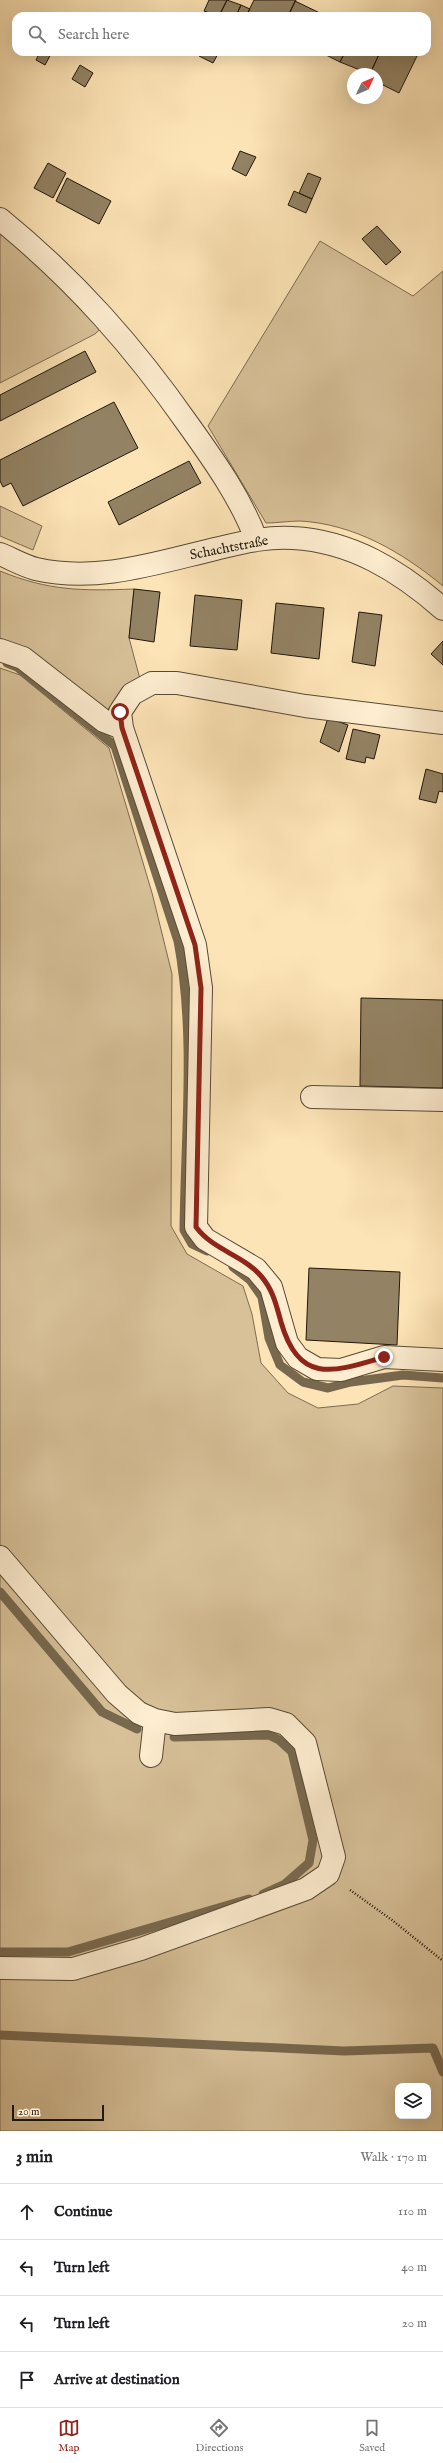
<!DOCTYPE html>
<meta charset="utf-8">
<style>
:root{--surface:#fff;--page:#f6f6f6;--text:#202124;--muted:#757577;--line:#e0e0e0;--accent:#8f2418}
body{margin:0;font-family:"IM FELL English",serif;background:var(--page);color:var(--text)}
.controls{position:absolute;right:12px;bottom:12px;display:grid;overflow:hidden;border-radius:8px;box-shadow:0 4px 16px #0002}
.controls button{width:36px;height:36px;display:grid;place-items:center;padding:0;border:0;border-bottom:1px solid var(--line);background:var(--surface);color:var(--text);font:20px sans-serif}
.compass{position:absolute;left:347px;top:68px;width:36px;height:36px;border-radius:50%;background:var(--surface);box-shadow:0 4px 16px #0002;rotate:46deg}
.scale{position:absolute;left:12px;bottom:10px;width:92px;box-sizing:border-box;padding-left:4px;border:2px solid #21170a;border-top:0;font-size:11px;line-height:14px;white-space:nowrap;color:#21170a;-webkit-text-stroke:3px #feedd0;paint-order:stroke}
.stop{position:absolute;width:12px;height:12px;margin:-9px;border:3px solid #8f2418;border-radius:50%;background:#fff}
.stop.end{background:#8f2418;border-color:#fff;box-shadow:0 1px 4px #0008}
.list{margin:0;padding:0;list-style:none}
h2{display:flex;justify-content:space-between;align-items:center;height:52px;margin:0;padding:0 16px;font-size:17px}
h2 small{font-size:13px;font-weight:400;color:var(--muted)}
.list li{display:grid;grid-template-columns:26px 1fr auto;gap:12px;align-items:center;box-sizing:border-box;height:56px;padding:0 16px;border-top:1px solid var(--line)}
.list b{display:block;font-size:15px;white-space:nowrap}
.list em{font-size:13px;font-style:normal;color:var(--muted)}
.icon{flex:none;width:22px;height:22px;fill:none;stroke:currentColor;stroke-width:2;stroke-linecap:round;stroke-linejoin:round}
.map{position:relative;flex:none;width:443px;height:2131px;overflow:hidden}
.search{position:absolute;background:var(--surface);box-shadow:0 4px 16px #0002;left:12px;right:12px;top:12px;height:44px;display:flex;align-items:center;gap:10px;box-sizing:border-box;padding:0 14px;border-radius:12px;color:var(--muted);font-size:15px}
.sheet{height:276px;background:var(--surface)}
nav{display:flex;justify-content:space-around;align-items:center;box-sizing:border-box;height:56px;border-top:1px solid var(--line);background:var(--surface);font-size:11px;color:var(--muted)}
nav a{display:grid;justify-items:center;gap:2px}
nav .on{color:var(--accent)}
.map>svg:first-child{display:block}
.green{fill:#d8c199;stroke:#7c6c52;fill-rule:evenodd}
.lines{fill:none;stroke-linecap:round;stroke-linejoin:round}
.stream{stroke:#78684e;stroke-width:9}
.building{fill:#938263;stroke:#21170a}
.minor-casing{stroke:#584a35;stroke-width:24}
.path{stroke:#21170a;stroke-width:2.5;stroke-dasharray:1 2;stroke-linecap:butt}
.minor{stroke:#feedd0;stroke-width:22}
.route{stroke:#8f2418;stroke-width:5}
.labels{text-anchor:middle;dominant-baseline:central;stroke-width:3.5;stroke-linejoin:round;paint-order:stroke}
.street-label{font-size:14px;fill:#21170a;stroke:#feedd0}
</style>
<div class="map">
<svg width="443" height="2131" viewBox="0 0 443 2131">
<rect width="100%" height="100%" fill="#fde4b6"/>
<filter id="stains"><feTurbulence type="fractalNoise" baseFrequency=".005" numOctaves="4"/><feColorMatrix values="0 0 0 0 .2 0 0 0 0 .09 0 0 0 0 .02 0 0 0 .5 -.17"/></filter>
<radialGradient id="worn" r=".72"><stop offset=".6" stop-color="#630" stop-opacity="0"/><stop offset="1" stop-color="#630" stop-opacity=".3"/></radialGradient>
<path class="green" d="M 0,207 L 37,240 L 114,316 L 95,334 L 0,383 Z
M 320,241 L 413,296 L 443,271 L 443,586 C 402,552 354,524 300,521 C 289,521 277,523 266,523 L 208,426 Z
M 0,506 L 42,526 L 33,550 L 0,536 Z
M 0,571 C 49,591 82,591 134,589 L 129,638 L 140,679 L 120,693 L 106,712 L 0,641 Z
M 0,668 L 20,675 L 109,748 L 152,893 L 172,974 L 171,1226 L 187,1254 L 243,1286 L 252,1314 L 261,1363 L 288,1393 L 318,1408 L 358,1404 L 393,1386 L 443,1388 L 443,2131 L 0,2131 ZM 398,2086 L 428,2086 L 428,2116 L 398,2116 Z"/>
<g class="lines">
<path class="stream" d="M 7,663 L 17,667 L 115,746 L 178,941 C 196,1036 185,1134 184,1230 L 192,1244 L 207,1251
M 233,1267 L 250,1280 L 262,1297 L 269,1338 L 280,1365 L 303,1382 L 328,1388 L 351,1382 L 403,1375 L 443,1378
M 0,1592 L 102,1712 L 137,1729
M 174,1737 L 269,1735 L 279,1740 L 292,1752 L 313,1840 L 309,1863 L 285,1884 L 263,1894
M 0,1952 L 68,1952 L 249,1899
M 0,2035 L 344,2051 L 433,2048 L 443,2072"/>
</g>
<path class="building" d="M 209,0 L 227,0 L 219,16 L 204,11 Z
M 227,0 L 241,5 L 236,16 L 219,16 Z
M 254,0 L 296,0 L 288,16 L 246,16 Z
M 295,1 L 324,15 L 323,16 L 288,16 Z
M 241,5 L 250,9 L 246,16 L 236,16 Z
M 40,52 L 52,52 L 45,65 L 36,60 Z
M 201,52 L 219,52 L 213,63 L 199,56 Z
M 320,52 L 345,52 L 340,62 Z
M 345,52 L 380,52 L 370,74 L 340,62 Z
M 380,52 L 418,54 L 399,93 L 377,82 L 377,74 L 370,74 Z
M 80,65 L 93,73 L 85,87 L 72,79 Z
M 240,151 L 256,157 L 246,176 L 232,169 Z
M 48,163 L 66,173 L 53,198 L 34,188 Z
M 308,173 L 321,178 L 312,199 L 299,193 Z
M 67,178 L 111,201 L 99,224 L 56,201 Z
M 294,191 L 312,199 L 306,213 L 288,205 Z
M 377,226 L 401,252 L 386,265 L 362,239 Z
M 85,351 L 96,372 L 0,421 L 0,395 Z
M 114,402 L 138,448 L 23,506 L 11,483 L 3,487 L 0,481 L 0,460 Z
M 189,461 L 201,483 L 119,525 L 108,502 Z
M 134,589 L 160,592 L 154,642 L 129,638 Z
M 195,595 L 242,600 L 237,650 L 190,646 Z
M 276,603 L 324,608 L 319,659 L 271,653 Z
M 359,612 L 382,615 L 375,666 L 352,662 Z
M 443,641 L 443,665 L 431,654 Z
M 328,718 L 348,725 L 339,752 L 320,742 Z
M 353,729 L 380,735 L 374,759 L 366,757 L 365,763 L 346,759 Z
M 426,769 L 443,774 L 443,792 L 439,791 L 436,803 L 419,799 Z
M 361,998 L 443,1000 L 443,1088 L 360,1086 Z
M 309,1268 L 400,1272 L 397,1345 L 306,1340 Z"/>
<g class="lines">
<g class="minor-casing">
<path id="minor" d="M 0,219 C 76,281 134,347 190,427 C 215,462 241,499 256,539
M 0,554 C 12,559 24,566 36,569 C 97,583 156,563 215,549 C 241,543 266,536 293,538 C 351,541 400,571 443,609
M 0,650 L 23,658 L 104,721 L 122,728
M 443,723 L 305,706 L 177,683 L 152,683 L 132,694 L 120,712 L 122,728 L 195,945 L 201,988 L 196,1227 L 205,1239 L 256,1269 L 271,1287 L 287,1343 L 298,1358 L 317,1369 L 341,1370 L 384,1357 L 443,1360
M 312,1097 L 443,1100
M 0,1557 L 117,1694 L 139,1713 L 155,1720 L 175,1724 L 269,1719 L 286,1724 L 305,1743 L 334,1857 L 328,1874 L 306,1889 L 141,1949 L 73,1969 L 0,1968
M 151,1756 L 155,1720"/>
</g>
<path class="path" d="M 350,1890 L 392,1920 L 443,1961"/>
<use href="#minor" class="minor"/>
</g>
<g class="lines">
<path class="route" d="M 120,712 L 122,728 L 195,945 L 201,988 L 196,1227 C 213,1250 243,1255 261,1276 C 273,1290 276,1304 281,1322 C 299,1385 334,1372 384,1357"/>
</g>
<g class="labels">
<g class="street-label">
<text transform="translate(229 548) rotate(-11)">Schachtstraße</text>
</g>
</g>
<rect width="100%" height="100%" filter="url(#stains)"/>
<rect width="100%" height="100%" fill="url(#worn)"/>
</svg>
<div class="controls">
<button><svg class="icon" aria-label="layers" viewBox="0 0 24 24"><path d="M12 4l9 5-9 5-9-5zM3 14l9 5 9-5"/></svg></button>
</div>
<svg class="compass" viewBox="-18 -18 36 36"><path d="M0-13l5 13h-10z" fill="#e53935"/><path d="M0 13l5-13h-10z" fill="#757577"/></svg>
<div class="scale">20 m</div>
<div class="stop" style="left:120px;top:712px"></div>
<div class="stop end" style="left:384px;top:1357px"></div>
<div class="search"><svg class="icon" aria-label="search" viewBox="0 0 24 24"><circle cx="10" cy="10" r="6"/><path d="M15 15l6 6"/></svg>Search here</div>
</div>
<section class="sheet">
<h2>3 min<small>Walk · 170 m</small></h2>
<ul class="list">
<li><svg class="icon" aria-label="ahead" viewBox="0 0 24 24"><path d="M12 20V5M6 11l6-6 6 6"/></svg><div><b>Continue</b></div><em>110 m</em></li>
<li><svg class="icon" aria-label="left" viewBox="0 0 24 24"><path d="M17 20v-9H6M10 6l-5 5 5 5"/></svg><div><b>Turn left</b></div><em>40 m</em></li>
<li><svg class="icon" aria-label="left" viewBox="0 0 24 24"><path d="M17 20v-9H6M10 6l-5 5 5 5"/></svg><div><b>Turn left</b></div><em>20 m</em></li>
<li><svg class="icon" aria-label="arrive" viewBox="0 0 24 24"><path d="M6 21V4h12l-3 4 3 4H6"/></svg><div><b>Arrive at destination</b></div></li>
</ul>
</section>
<nav>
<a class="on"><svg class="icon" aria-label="map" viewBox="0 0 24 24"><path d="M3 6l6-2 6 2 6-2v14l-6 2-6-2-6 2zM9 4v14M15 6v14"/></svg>Map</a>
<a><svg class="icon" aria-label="directions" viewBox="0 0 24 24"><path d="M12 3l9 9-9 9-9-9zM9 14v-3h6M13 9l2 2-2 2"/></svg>Directions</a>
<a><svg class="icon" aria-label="saved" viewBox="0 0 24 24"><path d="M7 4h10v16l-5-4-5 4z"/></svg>Saved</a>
</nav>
